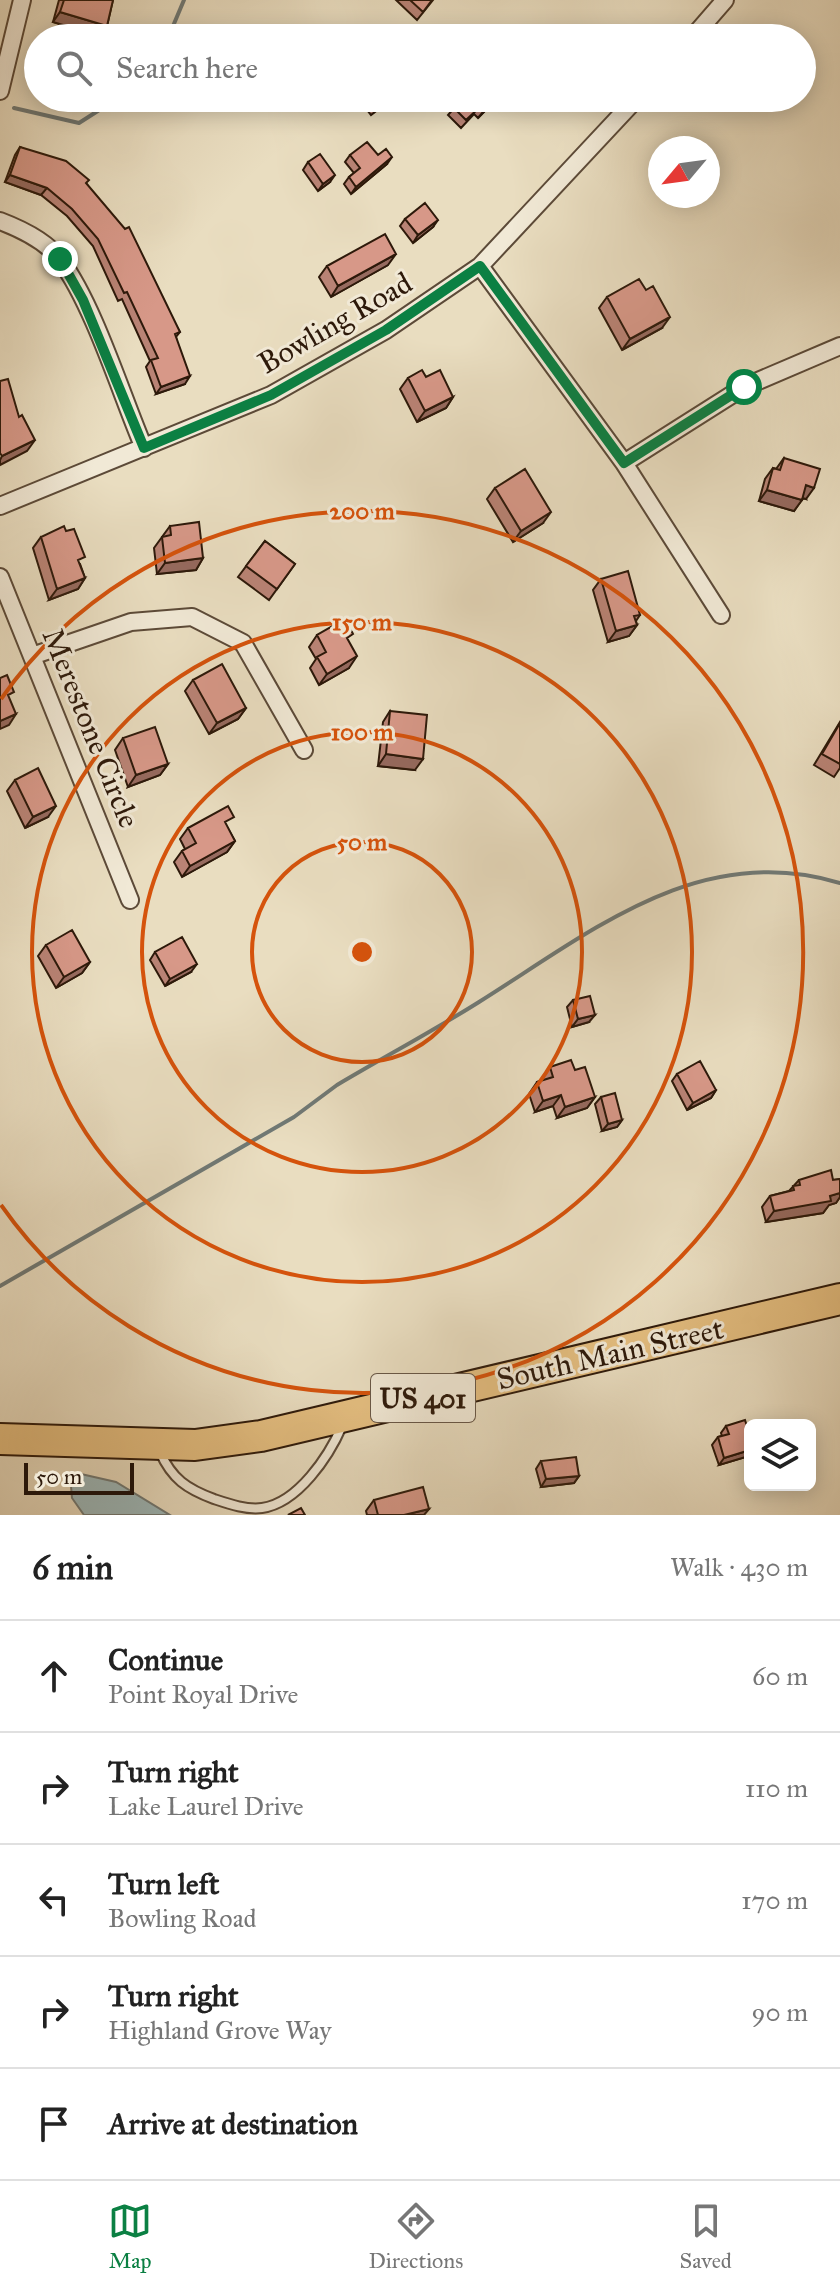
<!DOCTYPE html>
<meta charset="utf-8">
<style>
:root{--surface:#fff;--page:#f6f6f6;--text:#222;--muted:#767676;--line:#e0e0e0;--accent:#0b8043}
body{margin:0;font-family:"IM FELL Great Primer",serif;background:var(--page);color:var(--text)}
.controls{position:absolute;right:24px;bottom:24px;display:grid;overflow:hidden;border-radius:12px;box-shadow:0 4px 20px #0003}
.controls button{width:72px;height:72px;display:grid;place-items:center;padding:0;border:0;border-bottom:2px solid var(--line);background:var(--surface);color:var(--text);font:40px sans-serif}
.compass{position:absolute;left:648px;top:136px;width:72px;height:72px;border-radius:50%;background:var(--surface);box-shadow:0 4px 20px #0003;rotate:241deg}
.scale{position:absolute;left:24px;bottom:20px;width:110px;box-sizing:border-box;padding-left:8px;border:4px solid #2d190a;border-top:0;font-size:22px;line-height:28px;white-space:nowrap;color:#2d190a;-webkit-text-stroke:6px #f1e9d6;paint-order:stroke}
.stop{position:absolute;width:24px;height:24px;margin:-18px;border:6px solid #0b8043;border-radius:50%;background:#fff}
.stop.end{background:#0b8043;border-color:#fff;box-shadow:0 2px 8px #0008}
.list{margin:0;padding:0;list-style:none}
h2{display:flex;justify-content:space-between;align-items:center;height:104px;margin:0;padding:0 32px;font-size:34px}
h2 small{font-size:26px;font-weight:400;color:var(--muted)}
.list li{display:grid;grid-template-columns:52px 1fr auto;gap:24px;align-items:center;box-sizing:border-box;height:112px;padding:0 32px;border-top:2px solid var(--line)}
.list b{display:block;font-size:30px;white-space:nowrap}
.list p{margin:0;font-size:26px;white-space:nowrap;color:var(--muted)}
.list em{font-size:26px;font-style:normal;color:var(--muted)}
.icon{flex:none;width:44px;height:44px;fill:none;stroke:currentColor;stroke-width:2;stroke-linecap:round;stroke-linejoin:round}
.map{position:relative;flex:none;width:840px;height:1515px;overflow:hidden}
.search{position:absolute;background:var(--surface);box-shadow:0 4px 20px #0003;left:24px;right:24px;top:24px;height:88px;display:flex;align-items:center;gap:20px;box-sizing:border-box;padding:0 28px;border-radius:44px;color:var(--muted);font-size:30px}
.sheet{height:664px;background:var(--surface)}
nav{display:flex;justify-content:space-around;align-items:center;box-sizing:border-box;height:112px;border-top:2px solid var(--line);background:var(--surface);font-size:22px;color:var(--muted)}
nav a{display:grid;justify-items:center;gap:4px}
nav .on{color:var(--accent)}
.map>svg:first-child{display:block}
.water{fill:#9cb9bc;stroke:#707975;stroke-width:2}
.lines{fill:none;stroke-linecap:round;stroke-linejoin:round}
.stream{stroke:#707975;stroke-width:4}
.lane-casing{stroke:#5c4a38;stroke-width:12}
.street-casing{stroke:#5c4a38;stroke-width:20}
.highway-casing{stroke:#2d190a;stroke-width:34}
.lane{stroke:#f1e9d6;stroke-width:8}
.street{stroke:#f1e9d6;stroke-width:16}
.highway{stroke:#e4be80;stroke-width:30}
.wall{fill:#b98375;stroke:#2d190a;stroke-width:2}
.shaded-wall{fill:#966a5f;stroke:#2d190a;stroke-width:2}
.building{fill:#d79888;stroke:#2d190a;stroke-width:2}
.route{stroke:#0b8043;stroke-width:10}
.ring{fill:none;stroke:#d5530c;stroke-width:4}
.labels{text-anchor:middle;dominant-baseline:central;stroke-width:6;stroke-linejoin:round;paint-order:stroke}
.shield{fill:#f1e9d6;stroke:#685747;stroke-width:2}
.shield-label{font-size:28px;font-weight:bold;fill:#2d190a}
.street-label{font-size:30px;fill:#2d190a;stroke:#f1e9d6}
.centre{fill:#d5530c;stroke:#f1e9d6;stroke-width:4}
.ring-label{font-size:24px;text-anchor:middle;font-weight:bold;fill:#d5530c;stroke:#f1e9d6;stroke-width:6;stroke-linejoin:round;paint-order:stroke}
</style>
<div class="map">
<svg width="840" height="1515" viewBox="0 0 840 1515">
<rect width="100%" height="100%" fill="#e9ddc0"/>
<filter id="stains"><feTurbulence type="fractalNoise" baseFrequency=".0025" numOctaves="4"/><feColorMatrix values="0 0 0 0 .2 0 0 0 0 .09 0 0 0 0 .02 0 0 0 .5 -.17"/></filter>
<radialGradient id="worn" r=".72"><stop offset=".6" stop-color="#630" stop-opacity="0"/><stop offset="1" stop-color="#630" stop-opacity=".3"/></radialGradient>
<path class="water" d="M 81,1474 L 116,1482 L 170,1515 L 84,1515 L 72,1498 L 71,1486 Z"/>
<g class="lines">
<path class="stream" d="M 168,38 L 184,0
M 14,108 L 79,123 L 118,98
M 0,1286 L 294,1117 L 337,1085 C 384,1057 433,1031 479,1002 C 591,932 700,840 840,883"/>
<g class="lane-casing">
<path id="lane" d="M 160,1452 C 172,1479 187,1489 214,1499 C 229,1504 246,1510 262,1508 C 298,1503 329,1456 342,1426"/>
</g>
<g class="street-casing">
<path id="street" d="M 692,38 L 725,0
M 0,91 L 22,0
M 0,221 C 21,229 48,242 61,261 C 94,306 121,394 144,448
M 480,266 L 624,463 L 721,615
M 624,463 L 744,387 L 840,346
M 0,506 L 271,395 L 386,330 L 480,266 L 637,98
M 0,577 L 130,900
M 32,656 L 131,622 L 192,617 L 243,643 L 304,750"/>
</g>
<g class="highway-casing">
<path id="highway" d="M 0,1439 L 195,1445 L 261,1436 L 840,1299"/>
</g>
<use href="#lane" class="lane"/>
<use href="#street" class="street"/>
<use href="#highway" class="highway"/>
</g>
<path class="wall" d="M 59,0 L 113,0 L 107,26 L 100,36 L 53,22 Z
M 396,0 L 433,0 L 417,20 Z
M 364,98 L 380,108 L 371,115 L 361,102 Z
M 463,98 L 497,98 L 478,118 L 474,114 L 461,128 L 448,115 Z
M 20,147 L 86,183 L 180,332 L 176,337 L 185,384 L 156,394 L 146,367 L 150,361 L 122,299 L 118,301 L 93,246 L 67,216 L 41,195 L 5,182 L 15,155 Z
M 350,155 L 378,155 L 387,164 L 351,194 L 344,184 L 349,177 L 354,173 L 345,162 Z
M 308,162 L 330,182 L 318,191 L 303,170 Z
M 405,219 L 433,227 L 413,243 L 400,226 Z
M 388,265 L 331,297 L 319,277 L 327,266 Z
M 607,297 L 662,328 L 622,350 L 599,308 Z
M 426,377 L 453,397 L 446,408 L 417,422 L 400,389 L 408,378 Z
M 784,458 L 806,499 L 803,498 L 794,511 L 759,501 L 765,479 L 773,468 L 776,469 Z
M 495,488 L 543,523 L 513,542 L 487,499 Z
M 170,526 L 203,558 L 196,570 L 157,574 L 154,548 Z
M 41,537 L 80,564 L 85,578 L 78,589 L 49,600 L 33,548 Z
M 265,541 L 295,564 L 269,600 L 238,577 Z
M 601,579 L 640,615 L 636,621 L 637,625 L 629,636 L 608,642 L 593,590 Z
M 317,635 L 348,641 L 349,668 L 319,685 L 310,668 L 316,659 L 309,647 Z
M 193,680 L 246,708 L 238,719 L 209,734 L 185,691 Z
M 390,711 L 415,770 L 378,766 L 383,722 Z
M 840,722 L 840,768 L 834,777 L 814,765 Z
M 123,738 L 168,764 L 160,775 L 128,787 L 115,750 Z
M 15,780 L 48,817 L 25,828 L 7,791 Z
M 227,827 L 235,841 L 227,852 L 182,877 L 174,862 L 182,851 L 185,849 L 180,839 L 188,828 Z
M 46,945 L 90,962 L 82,973 L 56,988 L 38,956 Z
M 155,952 L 191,972 L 165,986 L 150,960 Z
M 573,1000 L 589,1022 L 572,1027 L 567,1007 Z
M 550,1067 L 595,1097 L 587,1108 L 557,1118 L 553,1106 L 535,1112 L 529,1094 L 537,1082 L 543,1080 L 542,1078 Z
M 677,1074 L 716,1090 L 711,1098 L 687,1110 L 672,1081 Z
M 601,1097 L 622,1120 L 617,1127 L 602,1131 L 595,1104 Z
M 840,1179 L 840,1197 L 836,1203 L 829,1205 L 823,1213 L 766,1222 L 762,1207 L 770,1196 L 789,1191 L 799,1180 L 833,1180 Z
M 726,1426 L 749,1456 L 719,1465 L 712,1445 L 718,1437 L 722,1436 L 721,1433 Z
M 541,1461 L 579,1476 L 574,1483 L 541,1487 L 536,1469 Z
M 374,1500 L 424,1515 L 367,1515 L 366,1511 Z"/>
<path class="shaded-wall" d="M 60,12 L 107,26 L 100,36 L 53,22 Z
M 496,98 L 494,102 L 478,118 L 484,111 Z
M 392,157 L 387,164 L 351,194 L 356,187 Z
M 10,175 L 47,188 L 41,195 L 5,182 Z
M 335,175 L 330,182 L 318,191 L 323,184 Z
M 438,220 L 433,227 L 413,243 L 418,235 Z
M 396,254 L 388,265 L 331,297 L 338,286 Z
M 670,317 L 662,328 L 622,350 L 630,339 Z
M 190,376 L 185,384 L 156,394 L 161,387 Z
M 453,397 L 446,408 L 417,422 L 425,411 Z
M 35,440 L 27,451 L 0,465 L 0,460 L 2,456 Z
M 806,485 L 814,488 L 806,499 L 798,497 Z
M 767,490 L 802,500 L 794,511 L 759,501 Z
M 551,512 L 543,523 L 513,542 L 521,531 Z
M 203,558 L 196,570 L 157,574 L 165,563 Z
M 85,578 L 78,589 L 49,600 L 57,589 Z
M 637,625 L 629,636 L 608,642 L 616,631 Z
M 357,656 L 349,668 L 319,685 L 327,674 Z
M 246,708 L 238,719 L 209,734 L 217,723 Z
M 16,714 L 9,725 L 0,729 L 0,721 Z
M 386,754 L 423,759 L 415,770 L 378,766 Z
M 168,764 L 160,775 L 128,787 L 136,775 Z
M 56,806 L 48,817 L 25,828 L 33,817 Z
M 235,841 L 227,852 L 182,877 L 190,866 Z
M 90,962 L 82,973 L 56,988 L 64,977 Z
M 197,964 L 191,972 L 165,986 L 170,979 Z
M 595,1015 L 589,1022 L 572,1027 L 578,1019 Z
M 716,1090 L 711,1098 L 687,1110 L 693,1103 Z
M 561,1095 L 553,1106 L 535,1112 L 543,1101 Z
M 595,1097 L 587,1108 L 557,1118 L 565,1107 Z
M 622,1120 L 617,1127 L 602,1131 L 608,1124 Z
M 840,1193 L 840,1197 L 836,1203 L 829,1205 L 823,1213 L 766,1222 L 774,1211 Z
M 750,1450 L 749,1456 L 719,1465 L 724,1458 Z
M 579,1476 L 574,1483 L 541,1487 L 546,1479 Z
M 429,1509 L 424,1515 L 404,1515 Z"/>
<path class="building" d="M 64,0 L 113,0 L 107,26 L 60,12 Z
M 410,0 L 432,0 L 423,12 Z
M 364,98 L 378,98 L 383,104 L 374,112 Z
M 463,98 L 496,98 L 484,111 L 480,107 L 466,120 L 454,108 Z
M 367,142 L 378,155 L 386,149 L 392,157 L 356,187 L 349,177 L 360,168 L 350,155 Z
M 20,147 L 66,161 L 89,180 L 86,183 L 125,229 L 129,227 L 180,332 L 175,334 L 190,376 L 161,387 L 151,360 L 158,358 L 127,292 L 124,293 L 98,239 L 72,209 L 47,188 L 10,175 Z
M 320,154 L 335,175 L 323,184 L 308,162 Z
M 425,203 L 438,220 L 418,235 L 405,219 Z
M 385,234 L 396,254 L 338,286 L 327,266 Z
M 639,279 L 646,290 L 653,286 L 670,317 L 630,339 L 607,297 Z
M 422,370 L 426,377 L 440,370 L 453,397 L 425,411 L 408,378 Z
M 8,379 L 19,417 L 22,415 L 35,440 L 2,456 L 0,453 L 0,381 Z
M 784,458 L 820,469 L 814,488 L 806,485 L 802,500 L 767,490 L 773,468 L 780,470 Z
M 525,469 L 551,512 L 521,531 L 495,488 Z
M 199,522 L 203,558 L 165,563 L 162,537 L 171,535 L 170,526 Z
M 64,526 L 66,531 L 74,529 L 85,557 L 78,560 L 85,578 L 57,589 L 41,537 Z
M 265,541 L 295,564 L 277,589 L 246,566 Z
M 628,571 L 640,615 L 634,616 L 637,625 L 616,631 L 601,579 Z
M 345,619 L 353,634 L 347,638 L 357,656 L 327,674 L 317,657 L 326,652 L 317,635 Z
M 222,664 L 246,708 L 217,723 L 193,680 Z
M 7,675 L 14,692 L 8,695 L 16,714 L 0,721 L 0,678 Z
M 390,711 L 427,715 L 423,759 L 386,754 Z
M 840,723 L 840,764 L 822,754 Z
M 155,727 L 168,764 L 136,775 L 123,738 Z
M 38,768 L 56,806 L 33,817 L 15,780 Z
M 228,806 L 234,817 L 225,822 L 235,841 L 190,866 L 182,851 L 196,843 L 188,828 Z
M 72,930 L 90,962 L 64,977 L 46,945 Z
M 182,937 L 197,964 L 170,979 L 155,952 Z
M 590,996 L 595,1015 L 578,1019 L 573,1000 Z
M 571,1060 L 575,1070 L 585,1067 L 595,1097 L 565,1107 L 561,1095 L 543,1101 L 537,1082 L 553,1077 L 550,1067 Z
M 700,1061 L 716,1090 L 693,1103 L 677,1074 Z
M 615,1093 L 622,1120 L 608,1124 L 601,1097 Z
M 831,1170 L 833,1180 L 840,1179 L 840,1193 L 830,1196 L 831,1201 L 774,1211 L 770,1196 L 794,1190 L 793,1186 L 800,1185 L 799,1180 Z
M 745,1420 L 750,1436 L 750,1450 L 724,1458 L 718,1437 L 729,1434 L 726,1426 Z
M 576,1457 L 579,1476 L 546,1479 L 541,1461 Z
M 423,1487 L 429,1509 L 404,1515 L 378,1515 L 374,1500 Z
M 301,1508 L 305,1515 L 288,1515 Z"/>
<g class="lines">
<path class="route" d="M 60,259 L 83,300 L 144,448 L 271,395 L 386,330 L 480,266 L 624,463 L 744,387"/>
</g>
<g class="ring">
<circle cx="362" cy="952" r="110"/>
<circle cx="362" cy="952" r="220"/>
<circle cx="362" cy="952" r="330"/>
<path d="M1 699A441 441 0 1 1 1 1205"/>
</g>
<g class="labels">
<rect class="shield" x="371" y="1374" width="104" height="48" rx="6"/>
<g class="shield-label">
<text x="423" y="1398">US 401</text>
</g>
<g class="street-label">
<text transform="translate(335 323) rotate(-30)">Bowling Road</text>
<text transform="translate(91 728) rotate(68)">Merestone Circle</text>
<text transform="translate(610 1354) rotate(-13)">South Main Street</text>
</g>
</g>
<circle cx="362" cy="952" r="12" class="centre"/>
<g class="ring-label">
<text x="362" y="519">200 m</text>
<text x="362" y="630">150 m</text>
<text x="362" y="740">100 m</text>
<text x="362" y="850">50 m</text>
</g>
<rect width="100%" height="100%" filter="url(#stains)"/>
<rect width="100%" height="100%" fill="url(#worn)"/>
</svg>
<div class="controls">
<button><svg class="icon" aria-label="layers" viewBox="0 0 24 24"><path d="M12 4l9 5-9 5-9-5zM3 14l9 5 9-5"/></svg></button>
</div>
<svg class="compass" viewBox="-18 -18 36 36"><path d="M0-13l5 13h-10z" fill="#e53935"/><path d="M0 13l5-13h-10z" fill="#767676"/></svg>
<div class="scale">50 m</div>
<div class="stop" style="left:744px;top:387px"></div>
<div class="stop end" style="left:60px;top:259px"></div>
<div class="search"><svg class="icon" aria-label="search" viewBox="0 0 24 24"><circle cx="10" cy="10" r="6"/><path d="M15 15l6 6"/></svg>Search here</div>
</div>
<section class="sheet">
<h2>6 min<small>Walk · 430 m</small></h2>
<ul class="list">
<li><svg class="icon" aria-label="ahead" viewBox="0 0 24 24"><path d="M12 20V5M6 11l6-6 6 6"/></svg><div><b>Continue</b><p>Point Royal Drive</p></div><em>60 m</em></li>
<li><svg class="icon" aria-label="right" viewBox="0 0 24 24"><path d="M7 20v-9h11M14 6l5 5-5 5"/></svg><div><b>Turn right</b><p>Lake Laurel Drive</p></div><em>110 m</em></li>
<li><svg class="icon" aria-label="left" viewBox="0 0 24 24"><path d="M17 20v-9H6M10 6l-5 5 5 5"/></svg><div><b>Turn left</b><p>Bowling Road</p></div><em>170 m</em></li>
<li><svg class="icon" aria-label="right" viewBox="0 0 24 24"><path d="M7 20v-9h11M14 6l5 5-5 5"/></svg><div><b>Turn right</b><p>Highland Grove Way</p></div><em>90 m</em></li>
<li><svg class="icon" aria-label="arrive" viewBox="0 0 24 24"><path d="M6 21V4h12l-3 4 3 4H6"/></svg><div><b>Arrive at destination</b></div></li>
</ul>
</section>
<nav>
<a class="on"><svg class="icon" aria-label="map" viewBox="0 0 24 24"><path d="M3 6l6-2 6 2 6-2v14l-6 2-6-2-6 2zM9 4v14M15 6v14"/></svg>Map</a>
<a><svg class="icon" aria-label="directions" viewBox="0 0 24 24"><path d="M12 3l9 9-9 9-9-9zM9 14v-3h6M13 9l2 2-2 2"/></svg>Directions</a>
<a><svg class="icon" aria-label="saved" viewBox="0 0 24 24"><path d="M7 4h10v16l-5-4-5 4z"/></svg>Saved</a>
</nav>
